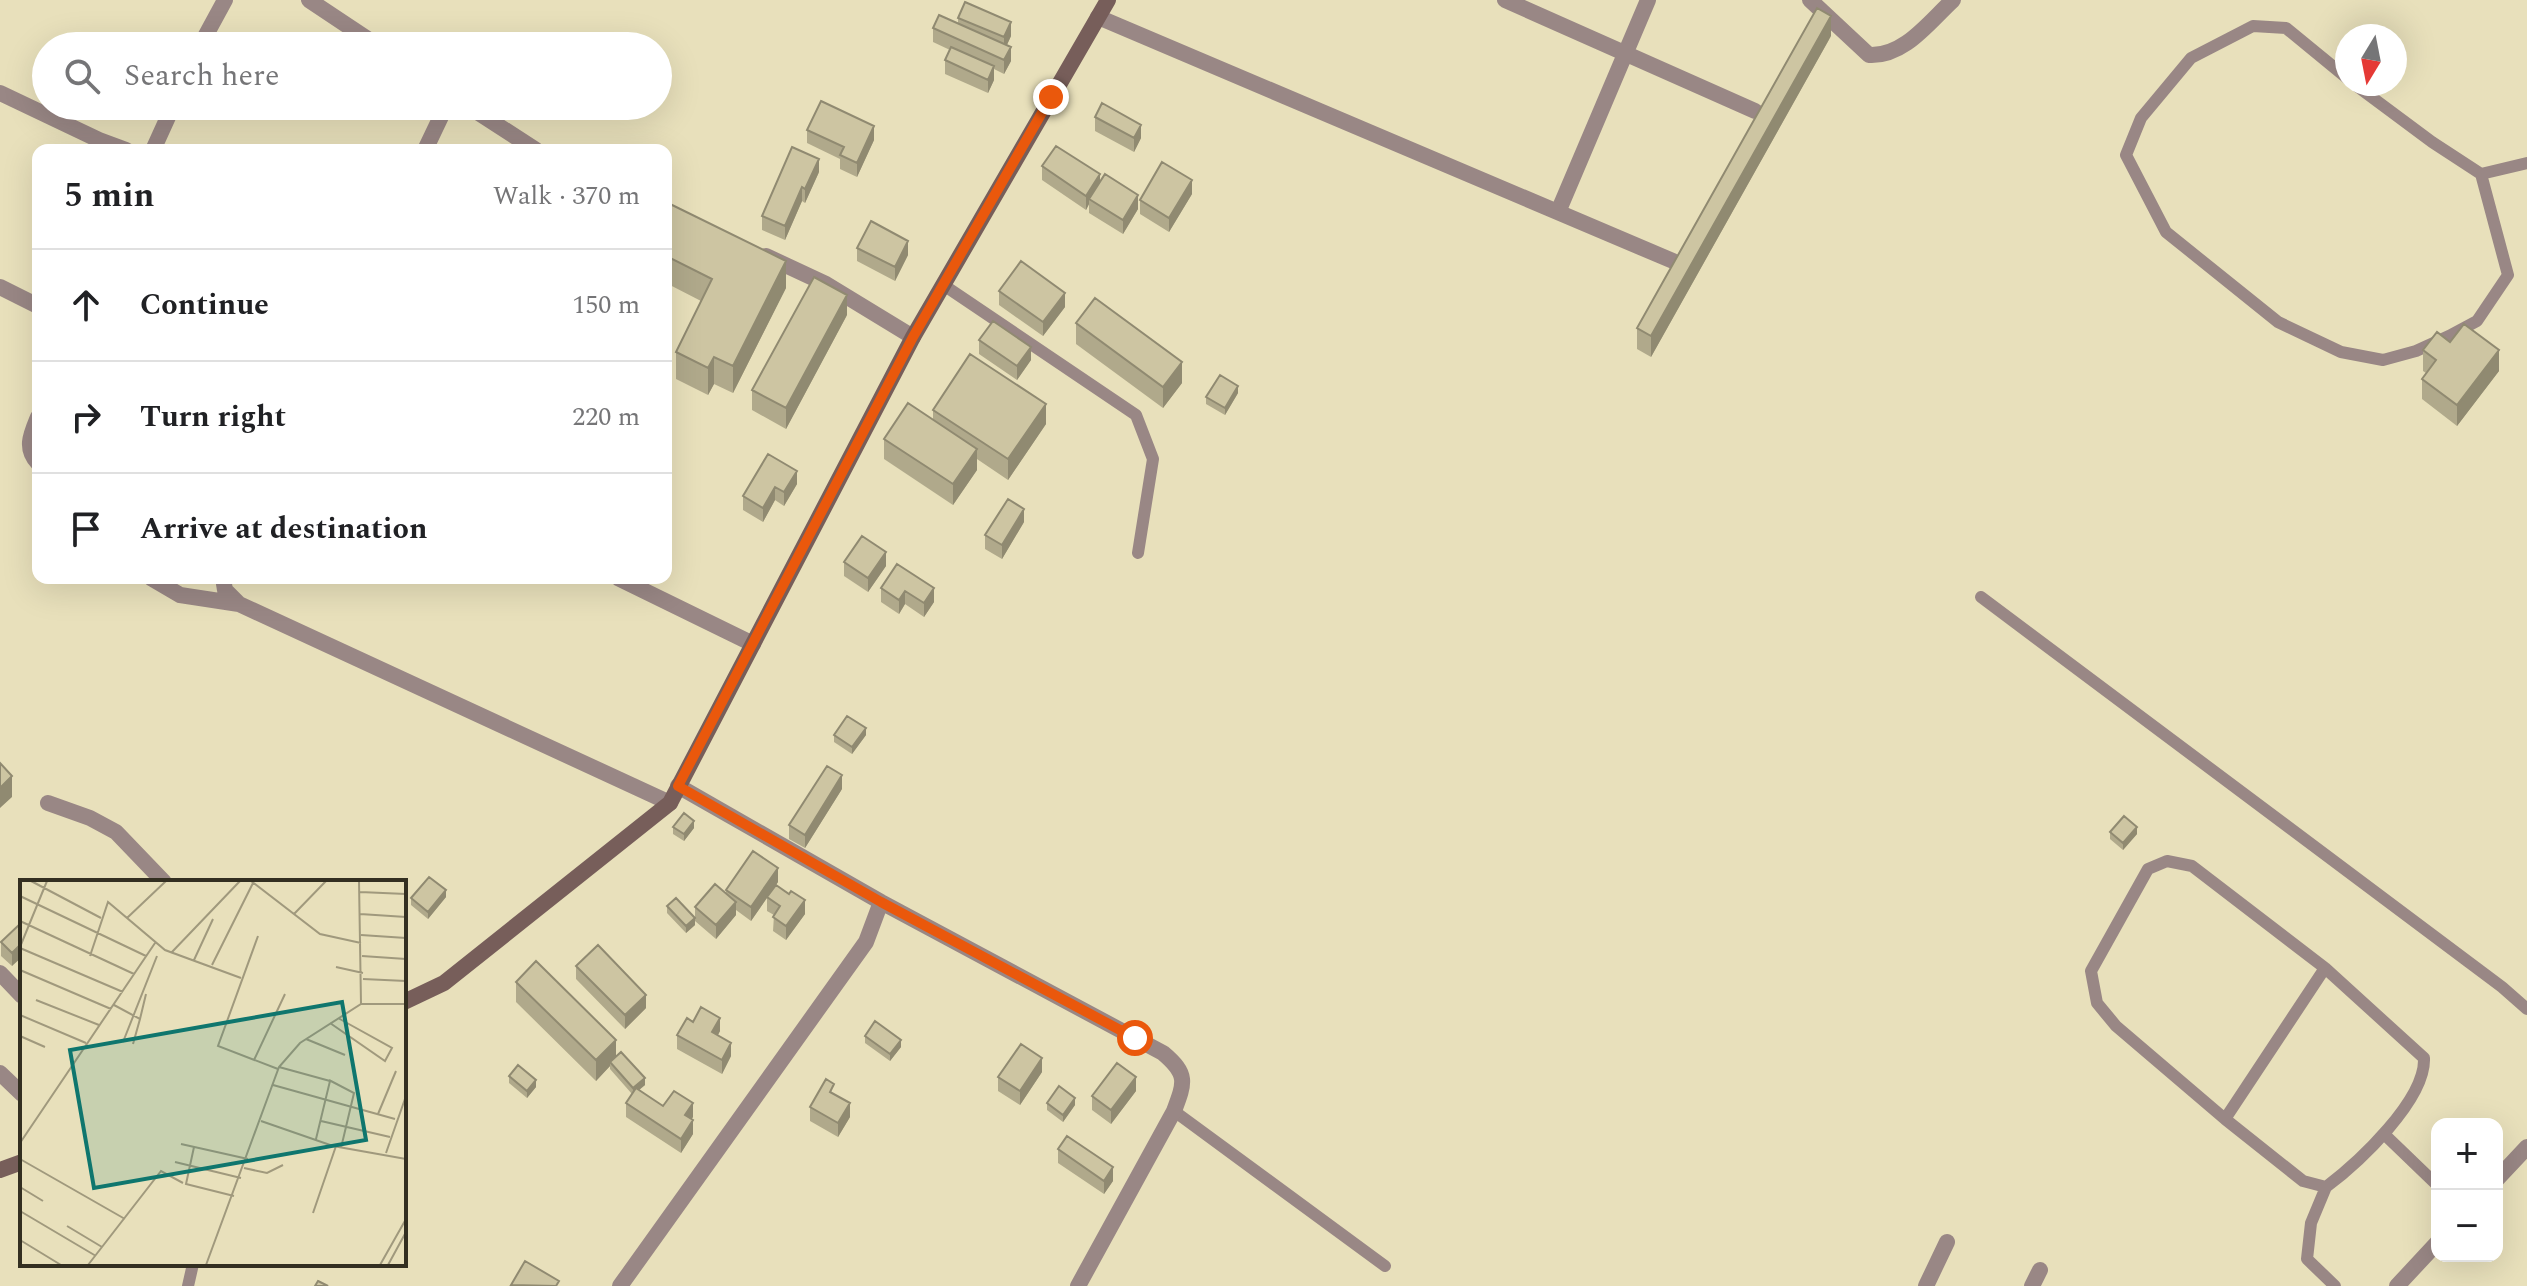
<!DOCTYPE html>
<meta charset="utf-8">
<style>
:root{--surface:#fff;--page:#f6f6f6;--text:#202124;--muted:#757577;--line:#e0e0e0}
body{margin:0;font-family:Spectral,serif;background:var(--page);color:var(--text)}
.controls{position:absolute;right:24px;bottom:24px;display:grid;overflow:hidden;border-radius:16px;box-shadow:0 8px 32px #0002}
.controls button{width:72px;height:72px;display:grid;place-items:center;padding:0;border:0;border-bottom:2px solid var(--line);background:var(--surface);color:var(--text);font:40px sans-serif}
.compass{position:absolute;left:2335px;top:24px;width:72px;height:72px;border-radius:50%;background:var(--surface);box-shadow:0 8px 32px #0002;rotate:190deg}
.stop{position:absolute;width:24px;height:24px;margin:-18px;border:6px solid #ea580c;border-radius:50%;background:#fff}
.stop.end{background:#ea580c;border-color:#fff;box-shadow:0 2px 8px #0008}
.list{margin:0;padding:0;list-style:none}
h2{display:flex;justify-content:space-between;align-items:center;height:104px;margin:0;padding:0 32px;font-size:34px}
h2 small{font-size:26px;font-weight:400;color:var(--muted)}
.list li{display:grid;grid-template-columns:52px 1fr auto;gap:24px;align-items:center;box-sizing:border-box;height:112px;padding:0 32px;border-top:2px solid var(--line)}
.list b{display:block;font-size:30px;white-space:nowrap}
.list em{font-size:26px;font-style:normal;color:var(--muted)}
.icon{flex:none;width:44px;height:44px;fill:none;stroke:currentColor;stroke-width:2;stroke-linecap:round;stroke-linejoin:round}
.map{position:relative;flex:none;width:2527px;height:1286px;overflow:hidden}
.search{position:absolute;background:var(--surface);box-shadow:0 8px 32px #0002;left:32px;top:32px;width:640px;height:88px;display:flex;align-items:center;gap:20px;box-sizing:border-box;padding:0 28px;border-radius:44px;color:var(--muted);font-size:30px}
.panel{position:absolute;background:var(--surface);box-shadow:0 8px 32px #0002;left:32px;top:144px;width:640px;height:440px;border-radius:16px}
.map>svg:first-child{display:block}
.lines{fill:none;stroke-linecap:round;stroke-linejoin:round}
.lane{stroke:#998785;stroke-width:12}
.street{stroke:#998785;stroke-width:16}
.secondary{stroke:#775e5a;stroke-width:16}
.wall{fill:#b0a98b}
.shaded-wall{fill:#908a71}
.building{fill:#cdc5a2;stroke:#908a71;stroke-width:2}
.route{stroke:#ea580c;stroke-width:10}
.inset-road{fill:none;stroke:#a0997d;stroke-width:2}
.view{fill:#0f766e;fill-opacity:0.15;stroke:#0f766e;stroke-width:4}
.inset-edge{fill:none;stroke:#332f21;stroke-width:4}
</style>
<div class="map">
<svg width="2527" height="1286" viewBox="0 0 2527 1286">
<rect width="100%" height="100%" fill="#e8e0bb"/>
<g class="lines">
<path class="lane" d="M 2347,78 L 2286,28 L 2253,26 L 2191,58 L 2141,118 L 2126,155 L 2166,232 L 2278,322 L 2341,352 L 2383,360 L 2416,351 L 2449,336 L 2477,321 L 2508,275 L 2481,174 L 2432,142 L 2354,84
M 2481,174 L 2527,163
M 942,284 L 1136,415 L 1153,459 L 1138,553
M 1981,597 L 2502,987 L 2527,1009
M 2167,861 L 2192,866 L 2325,968 L 2424,1058 C 2426,1100 2358,1163 2326,1187 L 2303,1181 L 2225,1119 L 2116,1026 L 2097,1003 L 2091,971 L 2148,869 Z
M 1174,1111 L 1385,1266
M 2225,1119 L 2325,968
M 2384,1134 L 2437,1185
M 2326,1187 L 2311,1223 L 2307,1259 L 2335,1286
M 188,1286 L 193,1264"/>
<path class="street" d="M 309,0 L 378,46
M 1505,0 L 1755,111
M 1810,0 L 1869,55 C 1904,57 1929,22 1953,0
M 1098,17 L 1673,261
M 200,46 L 225,0
M 0,93 L 99,140 L 126,150
M 468,106 L 536,150
M 153,150 L 173,106
M 425,150 L 446,106
M 1558,212 L 1648,0
M 766,256 L 826,284 L 913,337
M 0,287 L 38,306
M 38,417 C 31,434 24,448 38,463
M 151,578 L 180,595 L 239,604
M 223,578 L 225,590 L 239,604 L 670,803
M 618,578 L 753,644
M 678,786 L 881,902 L 1163,1053 C 1188,1074 1185,1082 1174,1111 L 1078,1286
M 48,803 L 90,818 L 116,832 L 164,882
M 0,973 L 22,996
M 0,1073 L 22,1094
M 2497,1179 L 2527,1147
M 620,1286 L 866,942 L 881,902
M 1926,1286 L 1947,1242
M 2032,1286 L 2040,1270
M 2397,1286 L 2437,1243"/>
<path class="secondary" d="M 404,1002 L 444,983 L 670,803 L 913,337 L 1108,0
M 0,1170 L 22,1162"/>
</g>
<path class="wall" d="M 958,18 L 1011,36 L 1007,45 L 1011,61 L 1004,74 L 994,69 L 994,80 L 988,93 L 945,74 L 945,60 L 950,50 L 933,42 L 933,28 L 958,23 Z
M 1831,36 L 1651,357 L 1637,349 L 1637,328 Z
M 1095,117 L 1141,138 L 1134,152 L 1095,131 Z
M 807,130 L 874,140 L 857,177 L 840,169 L 840,159 L 807,143 Z
M 1042,166 L 1100,183 L 1138,209 L 1123,234 L 1089,213 L 1089,204 L 1086,210 L 1042,180 Z
M 819,172 L 805,203 L 802,201 L 785,240 L 762,230 L 762,216 Z
M 1192,194 L 1169,232 L 1140,214 L 1140,200 Z
M 666,202 L 786,288 L 733,393 L 714,384 L 708,395 L 676,379 L 676,352 L 701,301 L 666,283 Z
M 857,248 L 908,255 L 895,281 L 857,261 Z
M 999,291 L 1065,307 L 1043,336 L 999,305 Z
M 847,315 L 786,429 L 752,410 L 752,390 Z
M 1076,323 L 1182,383 L 1163,408 L 1076,344 Z
M 979,340 L 1031,360 L 1017,380 L 979,354 Z
M 2423,350 L 2499,371 L 2457,426 L 2422,399 L 2422,379 L 2426,373 L 2423,371 Z
M 1238,393 L 1225,415 L 1206,404 L 1206,397 Z
M 933,410 L 1046,424 L 1008,480 L 977,459 L 977,470 L 953,505 L 884,459 L 884,439 L 933,420 Z
M 768,454 L 797,484 L 784,506 L 775,500 L 763,522 L 743,510 L 743,496 Z
M 1024,522 L 1002,559 L 985,549 L 985,535 Z
M 844,562 L 886,566 L 868,592 L 844,576 Z
M 881,588 L 934,588 L 934,602 L 924,617 L 905,604 L 899,614 L 881,602 Z
M 834,735 L 866,735 L 852,754 L 834,742 Z
M 842,789 L 805,848 L 789,839 L 789,825 Z
M 673,827 L 694,828 L 684,841 L 673,834 Z
M 2110,832 L 2137,834 L 2123,850 L 2110,839 Z
M 778,882 L 776,885 L 805,914 L 786,940 L 773,931 L 774,915 L 767,911 L 767,898 L 751,921 L 736,910 L 736,915 L 716,939 L 695,921 L 695,907 L 726,893 L 726,890 Z
M 446,897 L 428,919 L 411,905 L 411,898 Z
M 667,906 L 695,925 L 686,933 L 667,913 Z
M 22,922 L 12,966 L 1,956 L 1,942 Z
M 576,966 L 646,1008 L 625,1029 L 576,979 Z
M 516,982 L 616,1057 L 645,1085 L 639,1090 L 663,1106 L 693,1117 L 691,1119 L 693,1134 L 681,1153 L 626,1117 L 626,1103 L 632,1094 L 610,1069 L 610,1066 L 596,1081 L 516,1002 Z
M 720,1031 L 718,1035 L 731,1056 L 722,1074 L 677,1049 L 677,1035 Z
M 865,1036 L 901,1047 L 890,1061 L 865,1043 Z
M 1042,1072 L 1020,1105 L 998,1091 L 998,1077 Z
M 509,1076 L 536,1087 L 527,1098 L 509,1083 Z
M 1136,1091 L 1111,1124 L 1092,1110 L 1092,1096 Z
M 1047,1103 L 1075,1105 L 1063,1122 L 1047,1110 Z
M 810,1107 L 850,1117 L 838,1137 L 810,1121 Z
M 1058,1149 L 1113,1181 L 1104,1194 L 1058,1163 Z"/>
<path class="shaded-wall" d="M 1831,16 L 1831,36 L 1651,357 L 1651,336 Z
M 1011,22 L 1011,36 L 1004,51 L 1004,37 Z
M 1011,47 L 1011,61 L 1004,74 L 1004,60 Z
M 994,66 L 994,80 L 988,93 L 988,80 Z
M 1141,125 L 1141,138 L 1134,152 L 1134,138 Z
M 874,126 L 874,140 L 857,177 L 857,163 Z
M 819,159 L 819,172 L 805,203 L 805,189 Z
M 1100,174 L 1100,188 L 1089,199 L 1089,204 L 1086,210 L 1086,196 Z
M 1192,180 L 1192,194 L 1169,232 L 1169,218 Z
M 802,187 L 802,201 L 785,240 L 785,226 Z
M 1138,195 L 1138,209 L 1123,234 L 1123,220 Z
M 908,241 L 908,255 L 895,281 L 895,267 Z
M 786,261 L 786,288 L 733,393 L 733,366 Z
M 1065,293 L 1065,307 L 1043,336 L 1043,322 Z
M 847,295 L 847,315 L 786,429 L 786,408 Z
M 1031,347 L 1031,360 L 1017,380 L 1017,366 Z
M 2499,350 L 2499,371 L 2457,426 L 2457,405 Z
M 714,357 L 714,384 L 708,395 L 708,368 Z
M 1182,362 L 1182,383 L 1163,408 L 1163,387 Z
M 1238,386 L 1238,393 L 1225,415 L 1225,408 Z
M 1046,404 L 1046,424 L 1008,480 L 1008,459 Z
M 977,449 L 977,470 L 953,505 L 953,484 Z
M 797,471 L 797,484 L 784,506 L 784,492 Z
M 775,487 L 775,500 L 763,522 L 763,508 Z
M 1024,509 L 1024,522 L 1002,559 L 1002,545 Z
M 886,552 L 886,566 L 868,592 L 868,578 Z
M 934,588 L 934,602 L 924,617 L 924,603 Z
M 905,591 L 905,604 L 899,614 L 899,600 Z
M 866,728 L 866,735 L 852,754 L 852,747 Z
M 842,775 L 842,789 L 805,848 L 805,835 Z
M 12,776 L 12,797 L 0,808 L 0,788 Z
M 694,821 L 694,828 L 684,841 L 684,834 Z
M 2137,827 L 2137,834 L 2123,850 L 2123,843 Z
M 778,868 L 778,882 L 751,921 L 751,907 Z
M 446,890 L 446,897 L 428,919 L 428,912 Z
M 805,900 L 805,914 L 786,940 L 786,926 Z
M 736,902 L 736,915 L 716,939 L 716,925 Z
M 695,918 L 695,925 L 686,933 L 686,926 Z
M 22,943 L 22,957 L 12,966 L 12,953 Z
M 646,995 L 646,1008 L 625,1029 L 625,1015 Z
M 720,1018 L 720,1031 L 712,1046 L 712,1032 Z
M 616,1040 L 616,1061 L 610,1062 L 610,1066 L 596,1081 L 596,1060 Z
M 901,1040 L 901,1047 L 890,1061 L 890,1054 Z
M 731,1043 L 731,1056 L 722,1074 L 722,1060 Z
M 1042,1058 L 1042,1072 L 1020,1105 L 1020,1091 Z
M 1136,1077 L 1136,1091 L 1111,1124 L 1111,1110 Z
M 645,1078 L 645,1085 L 633,1095 L 633,1088 Z
M 536,1080 L 536,1087 L 527,1098 L 527,1091 Z
M 1075,1098 L 1075,1105 L 1063,1122 L 1063,1115 Z
M 693,1103 L 693,1117 L 685,1129 L 685,1115 Z
M 850,1103 L 850,1117 L 838,1137 L 838,1123 Z
M 693,1120 L 693,1134 L 681,1153 L 681,1139 Z
M 1113,1167 L 1113,1181 L 1104,1194 L 1104,1181 Z"/>
<path class="building" d="M 965,2 L 1011,22 L 1004,37 L 958,18 Z
M 1817,8 L 1831,16 L 1651,336 L 1637,328 Z
M 939,15 L 1011,47 L 1004,60 L 933,28 Z
M 951,47 L 994,66 L 988,80 L 945,60 Z
M 821,101 L 874,126 L 857,163 L 840,155 L 844,147 L 807,130 Z
M 1102,103 L 1141,125 L 1134,138 L 1095,117 Z
M 1056,146 L 1100,174 L 1086,196 L 1042,166 Z
M 792,147 L 819,159 L 805,189 L 802,187 L 785,226 L 762,216 Z
M 1162,162 L 1192,180 L 1169,218 L 1140,200 Z
M 1105,174 L 1138,195 L 1123,220 L 1089,199 Z
M 666,202 L 786,261 L 733,366 L 714,357 L 708,368 L 676,352 L 712,279 L 666,256 Z
M 871,221 L 908,241 L 895,267 L 857,248 Z
M 1021,261 L 1065,293 L 1043,322 L 999,291 Z
M 814,277 L 847,295 L 786,408 L 752,390 Z
M 1095,298 L 1182,362 L 1163,387 L 1076,323 Z
M 993,321 L 1031,347 L 1017,366 L 979,340 Z
M 2464,324 L 2499,350 L 2457,405 L 2422,379 L 2436,360 L 2423,350 L 2437,332 L 2450,342 Z
M 970,354 L 1046,404 L 1008,459 L 933,410 Z
M 1220,375 L 1238,386 L 1225,408 L 1206,397 Z
M 908,403 L 977,449 L 953,484 L 884,439 Z
M 768,454 L 797,471 L 784,492 L 775,487 L 763,508 L 743,496 Z
M 1008,499 L 1024,509 L 1002,545 L 985,535 Z
M 862,536 L 886,552 L 868,578 L 844,562 Z
M 897,564 L 934,588 L 924,603 L 905,591 L 899,600 L 881,588 Z
M 847,716 L 866,728 L 852,747 L 834,735 Z
M 0,763 L 12,776 L 0,788 Z
M 827,766 L 842,775 L 805,835 L 789,825 Z
M 684,813 L 694,821 L 684,834 L 673,827 Z
M 2124,816 L 2137,827 L 2123,843 L 2110,832 Z
M 753,851 L 778,868 L 751,907 L 726,890 Z
M 429,877 L 446,890 L 428,912 L 411,898 Z
M 715,884 L 736,902 L 716,925 L 695,907 Z
M 776,885 L 789,894 L 791,891 L 805,900 L 786,926 L 773,917 L 780,906 L 767,897 Z
M 676,898 L 695,918 L 686,926 L 667,906 Z
M 22,922 L 22,943 L 12,953 L 1,942 Z
M 598,945 L 646,995 L 625,1015 L 576,966 Z
M 536,961 L 616,1040 L 596,1060 L 516,982 Z
M 701,1007 L 720,1018 L 712,1032 L 731,1043 L 722,1060 L 677,1035 L 687,1018 L 693,1022 Z
M 875,1021 L 901,1040 L 890,1054 L 865,1036 Z
M 1021,1044 L 1042,1058 L 1020,1091 L 998,1077 Z
M 621,1052 L 645,1078 L 633,1088 L 610,1062 Z
M 1117,1063 L 1136,1077 L 1111,1110 L 1092,1096 Z
M 518,1065 L 536,1080 L 527,1091 L 509,1076 Z
M 826,1079 L 834,1084 L 830,1092 L 850,1103 L 838,1123 L 810,1107 Z
M 1059,1086 L 1075,1098 L 1063,1115 L 1047,1103 Z
M 636,1088 L 663,1106 L 674,1091 L 693,1103 L 685,1115 L 693,1120 L 681,1139 L 626,1103 Z
M 1067,1136 L 1113,1167 L 1104,1181 L 1058,1149 Z
M 525,1261 L 559,1281 L 556,1286 L 511,1285 Z
M 318,1281 L 328,1286 L 315,1286 Z"/>
<g class="lines">
<path class="route" d="M 1051,97 L 913,337 L 678,786 L 881,902 L 1135,1038"/>
</g>
<g transform="translate(20 880)">
<rect width="386" height="386" fill="#e8e0bb"/>
<path class="inset-road" d="M 11,1 L 81,38M 231,1 L 300,54 L 341,63M 339,1 L 341,124M 340,12 L 386,14M 0,16 L 126,76M 274,34 L 306,1M 340,34 L 386,37M 107,38 L 146,1M 0,41 L 114,94M 341,55 L 386,58M 238,56 L 198,166 L 258,189M 0,67 L 27,1M 0,68 L 103,112M 151,73 L 220,1M 70,76 L 88,22 L 145,70 L 221,98M 342,76 L 386,79M 174,80 L 193,39M 192,85 L 233,3M 316,87 L 343,93M 0,90 L 91,129M 343,99 L 386,101M 16,120 L 79,145M 94,125 L 120,139 L 126,114M 0,135 L 66,163M 310,143 L 365,181 L 372,168 L 318,138M 0,156 L 25,167M 286,159 L 325,175M 103,162 L 137,76M 113,164 L 120,139M 234,180 L 265,114M 259,187 L 310,201 L 296,259M 309,200 L 334,213 L 321,268M 253,205 L 375,239M 358,234 L 376,191M 241,241 L 313,266 L 386,279M 301,241 L 370,257M 0,263 L 135,63M 161,264 L 228,279M 174,267 L 166,304 L 214,316M 366,273 L 386,216M 0,279 L 105,339M 155,282 L 221,298M 224,288 L 247,293 L 263,285M 0,307 L 23,321M 0,331 L 76,376M 293,333 L 316,266M 47,346 L 82,367M 0,360 L 41,385M 68,385 L 141,291 L 163,303M 186,385 L 259,187 L 280,163 L 341,124 L 386,124M 360,385 L 386,339M 368,385 L 386,352"/>
<path class="view" d="M 322,122 L 346,260 L 74,308 L 50,170 Z"/>
<rect width="386" height="386" class="inset-edge"/>
</g>
</svg>
<div class="controls">
<button>+</button>
<button>−</button>
</div>
<svg class="compass" viewBox="-18 -18 36 36"><path d="M0-13l5 13h-10z" fill="#e53935"/><path d="M0 13l5-13h-10z" fill="#757577"/></svg>
<div class="stop" style="left:1135px;top:1038px"></div>
<div class="stop end" style="left:1051px;top:97px"></div>
<div class="search"><svg class="icon" aria-label="search" viewBox="0 0 24 24"><circle cx="10" cy="10" r="6"/><path d="M15 15l6 6"/></svg>Search here</div>
<section class="panel">
<h2>5 min<small>Walk · 370 m</small></h2>
<ul class="list">
<li><svg class="icon" aria-label="ahead" viewBox="0 0 24 24"><path d="M12 20V5M6 11l6-6 6 6"/></svg><div><b>Continue</b></div><em>150 m</em></li>
<li><svg class="icon" aria-label="right" viewBox="0 0 24 24"><path d="M7 20v-9h11M14 6l5 5-5 5"/></svg><div><b>Turn right</b></div><em>220 m</em></li>
<li><svg class="icon" aria-label="arrive" viewBox="0 0 24 24"><path d="M6 21V4h12l-3 4 3 4H6"/></svg><div><b>Arrive at destination</b></div></li>
</ul>
</section>
</div>
